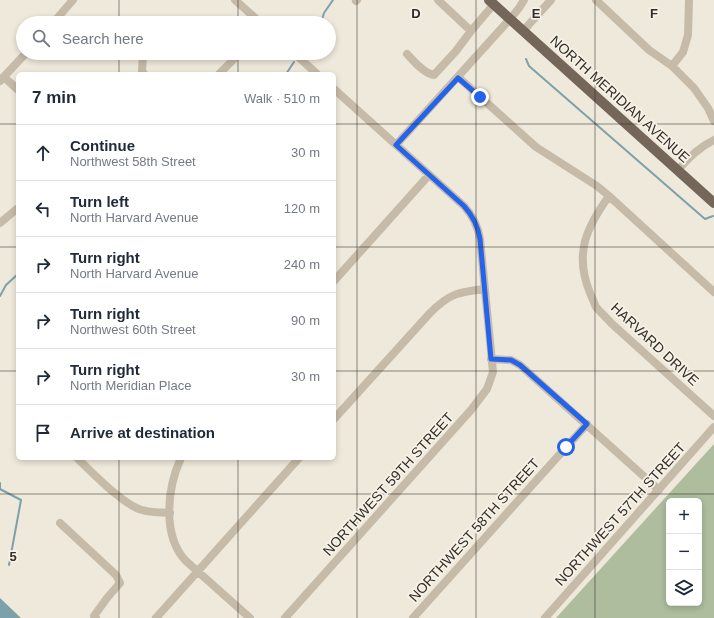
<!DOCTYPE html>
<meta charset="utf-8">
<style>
:root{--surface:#fff;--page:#f6f6f7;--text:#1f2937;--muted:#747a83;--line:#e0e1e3}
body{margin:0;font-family:Arial,sans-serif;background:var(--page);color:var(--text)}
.controls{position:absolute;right:12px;bottom:12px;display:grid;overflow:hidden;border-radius:6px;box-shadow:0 2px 6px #0003}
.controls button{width:36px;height:36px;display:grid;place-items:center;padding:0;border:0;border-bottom:1px solid var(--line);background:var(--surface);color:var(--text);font:20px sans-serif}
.stop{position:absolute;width:12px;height:12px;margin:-9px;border:3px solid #2563eb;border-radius:50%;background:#fff}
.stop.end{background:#2563eb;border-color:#fff;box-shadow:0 1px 4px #0008}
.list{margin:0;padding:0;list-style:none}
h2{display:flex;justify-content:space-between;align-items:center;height:52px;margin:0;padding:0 16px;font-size:17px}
h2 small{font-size:13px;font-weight:400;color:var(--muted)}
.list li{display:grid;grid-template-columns:26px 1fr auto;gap:12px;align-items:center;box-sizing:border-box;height:56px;padding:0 16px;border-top:1px solid var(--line)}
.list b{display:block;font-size:15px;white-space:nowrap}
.list p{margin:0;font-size:13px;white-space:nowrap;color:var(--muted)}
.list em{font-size:13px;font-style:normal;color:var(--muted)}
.icon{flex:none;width:22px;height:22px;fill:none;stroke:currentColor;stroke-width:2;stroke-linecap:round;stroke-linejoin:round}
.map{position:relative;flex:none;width:714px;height:618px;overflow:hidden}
.search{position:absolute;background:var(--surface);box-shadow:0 2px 6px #0003;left:16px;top:16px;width:320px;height:44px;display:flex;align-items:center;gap:10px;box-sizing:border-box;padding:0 14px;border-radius:22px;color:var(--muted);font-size:15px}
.panel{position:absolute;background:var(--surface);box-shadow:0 2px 6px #0003;left:16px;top:72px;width:320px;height:388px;border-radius:6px}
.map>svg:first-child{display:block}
.green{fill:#adbd9d;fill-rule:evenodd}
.water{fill:#7da1aa}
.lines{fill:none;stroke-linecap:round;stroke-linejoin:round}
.stream{stroke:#7da1aa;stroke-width:2}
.minor{stroke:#c6bba8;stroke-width:8}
.major{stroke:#74675a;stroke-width:10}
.route{stroke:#2563eb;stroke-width:5}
.grid{fill:none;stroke:#342d28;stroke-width:1;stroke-opacity:0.55}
.labels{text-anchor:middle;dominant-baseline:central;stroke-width:3.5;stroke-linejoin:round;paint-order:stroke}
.street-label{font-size:14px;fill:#342d28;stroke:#f7f2e7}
.grid-label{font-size:13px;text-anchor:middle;font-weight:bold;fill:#342d28;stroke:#f7f2e7;stroke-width:3.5;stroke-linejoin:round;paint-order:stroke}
</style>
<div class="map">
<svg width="714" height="618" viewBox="0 0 714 618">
<rect width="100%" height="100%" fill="#efe9db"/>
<path class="green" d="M 714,444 L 714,618 L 556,618 ZM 669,501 L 699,501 L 699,603 L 669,603 Z"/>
<path class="water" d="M 0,598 L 21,618 L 0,618 Z"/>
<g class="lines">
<path class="stream" d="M 321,23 L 324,13 L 333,0
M 526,59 L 529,66 L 705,219 L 713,216
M 286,74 L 294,62
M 0,296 L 6,285 L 18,274
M 0,483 L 0,489 L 21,500 L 9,565"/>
<path class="minor" d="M 235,0 L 261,23
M 596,0 L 649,50 L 672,66 L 694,88 L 708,108 L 714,121
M 356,1 L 357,0
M 53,23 L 73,0
M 471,31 L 494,4
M 523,31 L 551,0
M 294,53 L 317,74
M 407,54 C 414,61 423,73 434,75 L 456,51 L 471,31 L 438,0
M 143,55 L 142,71 L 144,74
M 672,66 L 683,52 L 688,35 L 689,0
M 219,74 L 240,53
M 4,77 L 18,90
M 458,77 L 536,147 L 597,186 L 609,196 L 714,292
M 0,81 L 26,53
M 396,145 L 510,19 L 519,8 L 524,0
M 678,170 C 688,158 699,147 714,140
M 609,196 C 586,228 574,254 590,293 C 592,297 594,303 596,307 C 600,312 606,317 611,323 L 714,416
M 0,223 L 18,208
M 334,281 L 429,175
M 491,359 L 511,360 L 520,365 L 659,490
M 334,419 L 430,313 C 450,293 459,292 485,289
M 77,458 C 92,472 123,505 142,510 C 151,513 161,512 170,513
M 181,458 C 167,488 162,536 186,561 L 250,618
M 60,523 L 116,575 L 120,583 L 107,598 L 94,616 L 96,618
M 156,618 L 299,458
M 285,618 L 471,410 L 487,389 L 493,372 L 480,239 C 478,226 473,216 464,206 L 334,89
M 413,618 L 587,424
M 545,618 L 714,427"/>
<path class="major" d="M 489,0 L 714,203"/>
</g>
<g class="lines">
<path class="route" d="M 480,97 L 458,78 L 396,145 L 464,206 C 473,216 478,226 480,239 L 491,359 L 511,360 L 520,365 L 587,424 L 566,447"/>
</g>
<path class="grid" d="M 119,0 L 119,23M 238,0 L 238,23M 357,0 L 357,618M 476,0 L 476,618M 595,0 L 595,618M 119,53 L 119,74M 238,53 L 238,74M 0,124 L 18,124M 334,124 L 714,124M 0,247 L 18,247M 334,247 L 714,247M 0,371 L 18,371M 334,371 L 714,371M 119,458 L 119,618M 238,458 L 238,618M 0,494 L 714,494"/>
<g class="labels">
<g class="street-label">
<text transform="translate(620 99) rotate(42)">NORTH MERIDIAN AVENUE</text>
<text transform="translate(655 344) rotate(43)">HARVARD DRIVE</text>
<text transform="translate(388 484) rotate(-48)">NORTHWEST 59TH STREET</text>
<text transform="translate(620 514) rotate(-48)">NORTHWEST 57TH STREET</text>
<text transform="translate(474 530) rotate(-48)">NORTHWEST 58TH STREET</text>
</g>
</g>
<g class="grid-label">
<text x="416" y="18">D</text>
<text x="536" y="18">E</text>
<text x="654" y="18">F</text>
<text x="13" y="561">5</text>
</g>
</svg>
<div class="controls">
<button>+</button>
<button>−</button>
<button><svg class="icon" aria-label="layers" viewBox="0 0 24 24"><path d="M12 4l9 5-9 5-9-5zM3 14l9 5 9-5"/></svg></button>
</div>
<div class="stop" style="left:566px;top:447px"></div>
<div class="stop end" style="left:480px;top:97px"></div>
<div class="search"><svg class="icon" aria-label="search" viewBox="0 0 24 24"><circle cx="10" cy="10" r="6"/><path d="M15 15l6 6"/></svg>Search here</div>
<section class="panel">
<h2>7 min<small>Walk · 510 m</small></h2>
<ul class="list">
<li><svg class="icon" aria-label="ahead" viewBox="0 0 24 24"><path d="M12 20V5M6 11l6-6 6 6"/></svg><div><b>Continue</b><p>Northwest 58th Street</p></div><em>30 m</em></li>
<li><svg class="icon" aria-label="left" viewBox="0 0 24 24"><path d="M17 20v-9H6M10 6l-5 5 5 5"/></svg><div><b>Turn left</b><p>North Harvard Avenue</p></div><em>120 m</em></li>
<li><svg class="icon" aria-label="right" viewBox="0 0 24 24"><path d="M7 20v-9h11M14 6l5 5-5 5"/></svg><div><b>Turn right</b><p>North Harvard Avenue</p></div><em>240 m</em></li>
<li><svg class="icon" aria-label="right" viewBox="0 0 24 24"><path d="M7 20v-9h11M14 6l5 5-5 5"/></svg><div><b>Turn right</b><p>Northwest 60th Street</p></div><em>90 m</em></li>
<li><svg class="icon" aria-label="right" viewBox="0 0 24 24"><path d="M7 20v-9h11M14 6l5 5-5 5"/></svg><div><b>Turn right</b><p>North Meridian Place</p></div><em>30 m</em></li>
<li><svg class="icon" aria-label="arrive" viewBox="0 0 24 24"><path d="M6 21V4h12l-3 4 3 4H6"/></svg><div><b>Arrive at destination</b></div></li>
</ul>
</section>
</div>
